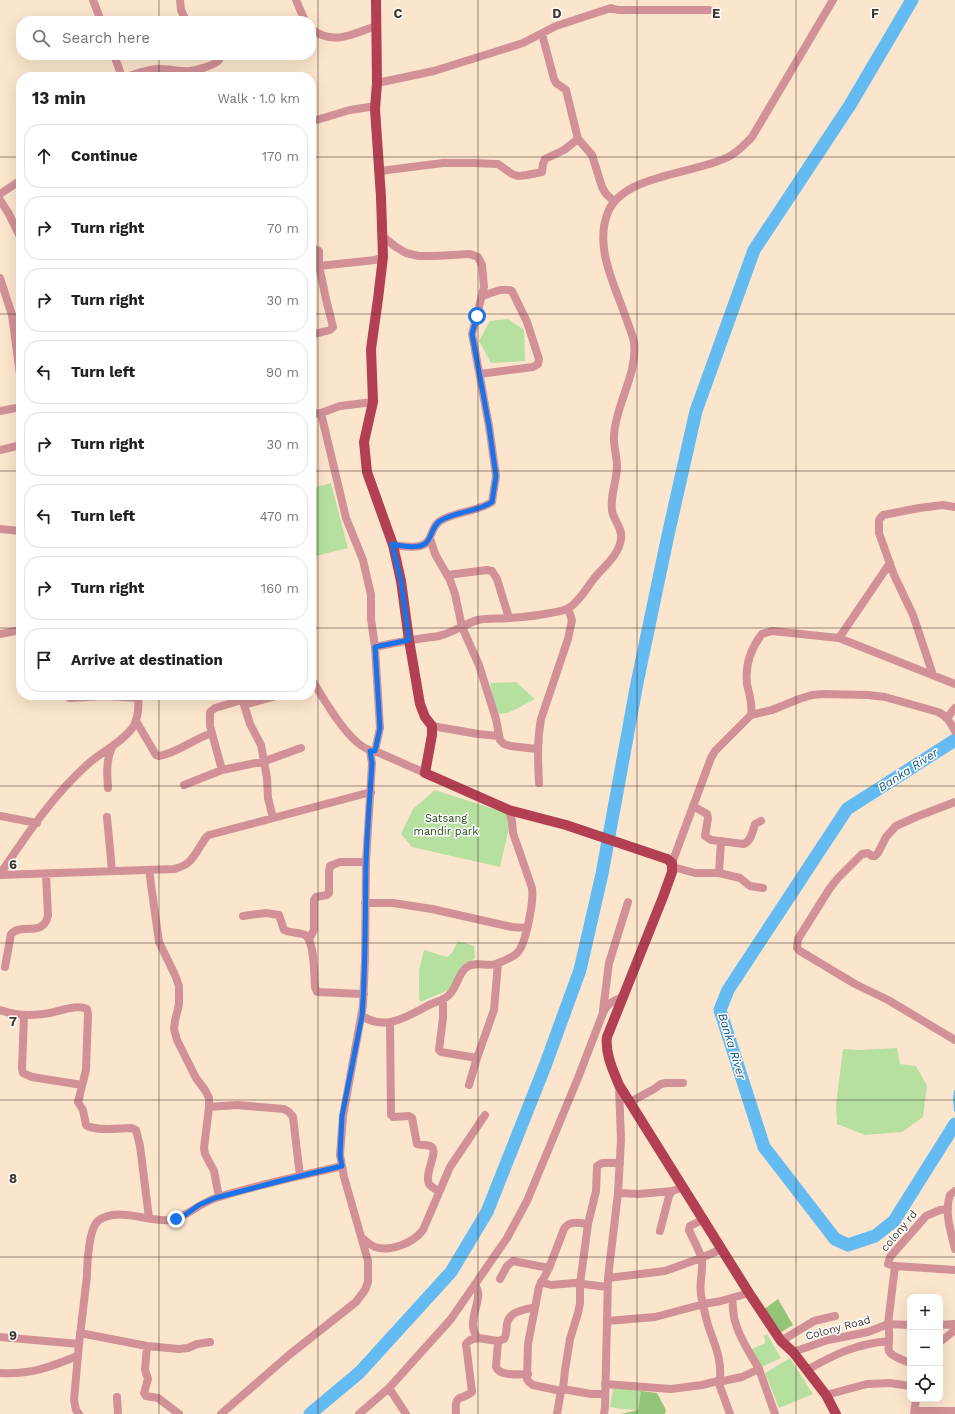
<!DOCTYPE html>
<meta charset="utf-8">
<style>
:root{--surface:#fff;--page:#f2f2f2;--text:#202124;--muted:#757577;--line:#e0e0e0}
body{margin:0;font-family:"Work Sans",sans-serif;background:var(--page);color:var(--text)}
.controls{position:absolute;right:12px;bottom:12px;display:grid;overflow:hidden;border-radius:8px;box-shadow:0 4px 16px #0002}
.controls button{width:36px;height:36px;display:grid;place-items:center;padding:0;border:0;border-bottom:1px solid var(--line);background:var(--surface);color:var(--text);font:20px sans-serif}
.stop{position:absolute;width:12px;height:12px;margin:-9px;border:3px solid #1a73e8;border-radius:50%;background:#fff}
.stop.end{background:#1a73e8;border-color:#fff;box-shadow:0 1px 4px #0008}
.list{margin:0;padding:0;list-style:none}
h2{display:flex;justify-content:space-between;align-items:center;height:52px;margin:0;padding:0 16px;font-size:17px}
h2 small{font-size:13px;font-weight:400;color:var(--muted)}
.list li{display:grid;grid-template-columns:26px 1fr auto;gap:12px;align-items:center;box-sizing:border-box;height:64px;margin:0 8px 8px;padding:0 8px;border:1px solid var(--line);border-radius:16px}
.list b{display:block;font-size:15px;white-space:nowrap}
.list em{font-size:13px;font-style:normal;color:var(--muted)}
.icon{flex:none;width:22px;height:22px;fill:none;stroke:currentColor;stroke-width:2;stroke-linecap:round;stroke-linejoin:round}
.map{position:relative;flex:none;width:955px;height:1414px;overflow:hidden}
.search{position:absolute;background:var(--surface);box-shadow:0 4px 16px #0002;left:16px;top:16px;width:300px;height:44px;display:flex;align-items:center;gap:10px;box-sizing:border-box;padding:0 14px;border-radius:16px;color:var(--muted);font-size:15px}
.panel{position:absolute;background:var(--surface);box-shadow:0 4px 16px #0002;left:16px;top:72px;width:300px;height:628px;border-radius:16px}
.map>svg:first-child{display:block}
.green{fill:#b5e0a0}
.forest{fill:#93c579}
.lines{fill:none;stroke-linecap:round;stroke-linejoin:round}
.stream{stroke:#63bbf2;stroke-width:2}
.river{stroke:#63bbf2;stroke-width:13}
.minor{stroke:#d29196;stroke-width:8}
.major{stroke:#b23f52;stroke-width:10}
.route{stroke:#1a73e8;stroke-width:5}
.grid{fill:none;stroke:#41382f;stroke-width:1;stroke-opacity:0.55}
.labels{text-anchor:middle;dominant-baseline:central;stroke-width:3;stroke-linejoin:round;paint-order:stroke}
.park-label{font-size:11px;fill:#2b4b18;stroke:#fff}
.street-label{font-size:11px;fill:#41382f;stroke:#fff}
.water-label{font-size:12px;font-style:italic;fill:#12577b;stroke:#fff}
.grid-label{font-size:13px;text-anchor:middle;font-weight:bold;fill:#41382f;stroke:#fff;stroke-width:3;stroke-linejoin:round;paint-order:stroke}
</style>
<div class="map">
<svg width="955" height="1414" viewBox="0 0 955 1414">
<rect width="100%" height="100%" fill="#fce5cd"/>
<path class="green" d="M 508,319 L 524,330 L 525,361 L 491,363 L 479,341 L 490,321 Z
M 331,483 L 348,548 L 311,557 L 311,489 Z
M 516,682 L 535,699 C 524,704 508,717 496,713 L 490,683 Z
M 435,790 L 512,815 L 500,867 L 412,847 L 401,834 L 413,809 Z
M 458,941 L 474,946 L 475,958 L 464,967 L 451,989 L 420,1002 L 419,998 L 419,970 L 424,950 L 447,957 L 452,953 Z
M 897,1048 L 900,1064 L 916,1066 L 927,1086 L 923,1117 L 902,1132 L 865,1135 L 837,1124 L 836,1105 L 843,1049 L 859,1050 Z
M 767,1334 L 781,1358 L 760,1368 L 750,1350 L 765,1343 L 764,1336 Z
M 790,1358 L 813,1394 L 779,1408 L 765,1373 Z
M 613,1388 L 642,1388 L 638,1410 L 622,1409 L 610,1407 Z"/>
<path class="forest" d="M 778,1299 L 793,1325 L 778,1334 L 763,1310 Z
M 641,1391 L 657,1393 L 666,1410 L 665,1414 L 621,1414 L 638,1410 Z"/>
<g class="lines">
<path class="stream" d="M 955,1091 L 954,1098 L 955,1111"/>
<path class="river" d="M 955,740 L 847,809 L 728,990 L 720,1010 L 764,1147 L 835,1239 L 848,1245 L 875,1236 L 894,1221 L 955,1124
M 310,1414 L 360,1372 L 451,1272 L 487,1212 L 545,1066 L 580,970 L 602,874 L 637,683 L 668,535 L 696,411 L 754,250 L 850,105 L 912,0"/>
<path class="minor" d="M 93,0 L 101,21
M 180,0 L 181,10 L 186,21
M 296,0 L 305,21
M 311,29 C 334,46 352,34 376,26
M 542,34 L 554,79 L 556,83 L 566,90 L 578,139 L 592,155 L 602,187 L 606,194 L 614,201
M 114,55 L 122,77
M 126,77 C 136,74 148,69 159,69 C 168,69 176,71 184,71 C 192,72 214,66 219,60 L 218,55
M 377,83 L 434,71 L 523,43 L 556,26 L 611,8 L 618,10 L 709,10
M 311,123 L 313,121 L 350,110 L 376,106
M 380,171 L 443,163 L 472,163 L 498,164 L 512,174 L 518,176 L 527,175 L 542,172 L 543,164 L 545,159 L 564,150 L 578,139
M 0,194 L 21,180
M 0,200 L 9,214 L 21,239
M 382,236 L 396,247 L 406,253 L 419,256 L 435,256 L 470,254 L 478,257 L 482,265 L 484,287 L 472,334 L 489,426 L 496,476 L 492,502 C 477,512 456,511 440,521 C 430,527 433,543 420,546 C 411,548 402,546 393,545
M 311,249 L 315,249 L 319,251 L 319,266 L 375,260 L 383,257
M 0,278 L 12,315 L 21,382
M 311,335 L 330,330 L 333,327 L 326,299 L 319,266
M 480,374 L 533,367 L 538,364 L 539,359 L 527,322 L 512,291 C 502,287 492,293 483,296
M 0,411 L 21,407
M 321,413 L 346,518 L 363,560 L 371,595 L 371,619 L 375,647 L 380,728 L 375,751
M 311,414 L 321,413 L 340,406 L 373,402
M 0,450 L 21,445
M 0,529 L 21,531
M 430,538 L 435,554 L 450,580 L 455,594 L 462,627 L 479,665 L 496,719 L 500,740 L 504,744 L 510,746 L 537,749
M 447,575 L 487,570 L 492,571 L 497,579 L 509,618
M 0,634 L 21,630
M 839,638 L 890,563
M 375,647 C 389,644 404,641 418,639 C 426,637 434,638 442,635 C 454,632 466,623 478,620 C 489,618 500,619 510,618 C 524,617 536,616 550,613 C 556,612 564,611 569,608 C 581,600 588,585 597,575 C 607,564 619,554 621,539 C 623,528 613,520 612,510 C 610,495 617,481 617,466 C 617,456 613,445 614,435 C 616,403 638,374 634,342 C 632,333 628,324 625,315 C 614,284 594,246 608,212 C 624,174 695,174 728,157 C 738,152 744,145 752,137 L 833,0
M 933,675 L 913,615 L 894,575 L 879,533 L 879,520 L 883,515 L 919,508 L 943,505 L 955,507
M 311,678 C 322,696 352,751 375,751 L 425,773
M 241,695 L 250,724 L 261,745 L 267,778 L 268,798 L 273,818
M 70,698 L 105,696 L 138,698
M 244,705 L 280,695
M 751,715 L 772,710 L 799,699 L 812,695 L 823,694 L 868,695 L 885,697 L 938,712 C 947,716 950,722 955,731
M 947,718 L 955,708
M 136,721 L 156,755 L 159,756 C 178,753 193,739 212,733
M 432,726 L 478,734 L 498,736
M 222,770 L 265,761 L 301,748
M 539,783 C 538,761 537,741 541,719 L 568,639 L 572,620 L 568,608
M 184,785 L 222,770 L 210,726 L 210,712 L 215,708 L 242,700
M 108,788 C 107,774 106,760 112,747
M 955,802 L 916,817 L 896,826 L 886,837 L 878,853 L 875,856 L 872,856 L 868,853 L 862,854 L 838,878 L 830,888 L 798,939 L 797,948 L 800,951 L 855,984 L 888,1000 L 955,1040
M 693,806 L 707,814 L 708,818 L 705,836 L 711,840 L 744,844 C 751,841 753,831 755,824 L 761,821
M 0,816 L 37,823
M 107,817 L 112,871
M 721,841 L 719,873 L 740,878 L 750,886 L 763,888
M 672,863 L 711,758 L 715,751 L 751,715 C 753,705 749,694 747,684 C 745,666 751,648 762,634 L 772,631 L 839,638 L 955,684
M 673,867 L 695,873 L 719,873
M 149,870 L 159,942 L 175,975 L 179,986 L 179,1004 L 175,1021 L 174,1029 L 177,1040 L 196,1078 L 205,1090 L 209,1098 L 209,1107 L 204,1148 L 205,1154 L 214,1171 L 219,1197
M 0,874 C 26,836 53,795 88,764 C 101,752 123,742 133,727 C 139,717 139,706 138,695
M 0,875 L 174,869 C 190,865 193,858 201,845 C 204,841 205,837 209,835 L 371,792
M 365,903 L 393,903 L 432,909 L 512,927 L 526,928
M 243,916 L 266,913 L 279,915 L 284,930 C 290,933 298,932 305,935 C 315,941 314,976 315,987 L 317,992 L 364,994
M 309,939 L 314,930 L 314,900 L 316,897 L 327,895 L 329,893 L 329,872 L 330,866 L 340,862 L 366,862
M 5,967 L 11,934 C 23,922 42,938 48,916 L 46,874
M 443,999 L 443,1018 L 439,1050 L 441,1052 L 477,1058
M 0,1010 C 16,1016 33,1016 50,1013 C 61,1011 76,1004 87,1009 L 88,1014 L 86,1070 L 78,1102 L 83,1110 L 86,1125 C 95,1132 120,1128 132,1128 L 136,1130 L 140,1146 L 149,1218
M 603,1010 L 609,963 L 628,902
M 24,1015 L 22,1069 L 23,1073 L 32,1077 L 82,1085
M 362,1016 C 386,1031 406,1017 427,1006 C 434,1002 443,1001 449,995 C 457,988 458,973 467,967 C 476,961 486,967 496,964 C 503,961 513,958 518,952 C 526,943 534,901 532,888 L 513,833 L 512,821 L 509,810
M 390,1022 L 391,1115 L 393,1117 L 409,1116 L 412,1118 L 417,1144 C 421,1146 428,1144 432,1147 C 438,1153 424,1173 429,1184 C 431,1187 436,1189 439,1192
M 469,1085 L 477,1058 L 494,1010 L 498,963
M 630,1102 L 654,1089 L 661,1084 L 666,1083 L 683,1083
M 209,1107 L 237,1105 L 284,1109 L 289,1112 L 293,1117 L 300,1176
M 955,1191 L 950,1195 C 944,1212 951,1232 955,1249
M 618,1193 L 639,1194 L 672,1191
M 948,1209 L 940,1210 L 926,1216 L 890,1257 L 888,1264 L 895,1266 L 955,1270
M 704,1219 L 690,1226 L 689,1230 C 693,1240 700,1250 702,1261 C 703,1272 699,1283 701,1295 C 703,1305 705,1315 708,1325 C 714,1343 722,1359 720,1379 L 723,1381 L 742,1377 L 759,1369 C 750,1353 738,1336 734,1317 C 733,1311 733,1305 732,1298
M 660,1231 L 669,1196 L 672,1191 L 684,1187
M 362,1238 C 366,1241 370,1245 375,1247 C 391,1252 413,1243 423,1230 L 450,1167 L 485,1115
M 608,1278 L 665,1271 L 701,1258 L 722,1249
M 500,1279 L 507,1266 L 513,1261 L 549,1268
M 541,1282 L 551,1285 L 574,1283 L 608,1287
M 475,1284 C 477,1288 479,1293 478,1297 C 477,1310 467,1326 478,1338 L 498,1341 L 504,1339 C 507,1335 506,1329 507,1324 C 509,1311 524,1310 535,1307
M 607,1321 L 655,1317 L 704,1304 L 721,1301 L 749,1293
M 910,1325 L 888,1324 C 894,1352 876,1350 910,1363
M 940,1325 L 955,1324
M 80,1333 L 147,1346 L 179,1349 L 188,1348 L 197,1344 L 210,1342
M 0,1337 L 79,1344
M 498,1341 L 496,1367 C 500,1377 519,1374 528,1374
M 781,1341 L 814,1321 L 835,1316
M 940,1342 L 955,1330
M 147,1346 L 145,1370 L 148,1379 L 144,1393 L 146,1396 L 158,1398 L 179,1414
M 793,1352 L 828,1340 L 868,1332 L 888,1324 L 895,1266
M 759,1369 L 775,1414
M 807,1370 C 835,1354 856,1344 889,1341
M 0,1373 C 29,1375 51,1367 77,1356
M 718,1381 L 730,1414
M 605,1384 L 671,1389 L 702,1385 L 718,1381 L 720,1379
M 389,1388 L 406,1414
M 563,1389 L 565,1370 L 570,1339 L 578,1313 L 580,1303 L 580,1284 L 588,1224 L 596,1191 L 597,1166 L 602,1163 L 620,1163
M 561,1391 L 533,1385 L 529,1382 L 527,1379 L 528,1344 L 539,1287 L 549,1268 L 564,1229 C 569,1220 579,1223 588,1224
M 826,1395 L 867,1384 L 890,1383 L 910,1386
M 117,1397 L 118,1414
M 915,1411 L 955,1411
M 79,1414 L 76,1410 L 74,1400 L 79,1344 L 87,1276 C 87,1264 89,1228 98,1221 C 116,1206 148,1222 169,1220 C 186,1218 199,1203 216,1198 C 257,1185 300,1176 342,1166
M 221,1414 L 289,1355 L 356,1302 L 365,1290 L 368,1282 L 368,1261 L 344,1177 L 340,1155 L 343,1116 L 363,1006 L 365,959 L 366,862 L 372,763 L 370,751
M 359,1414 L 389,1388 L 451,1319 L 507,1238 L 527,1201 L 578,1078 L 603,1013 C 607,1003 614,1001 623,997
M 456,1414 C 454,1392 462,1401 472,1392 L 466,1344 L 470,1340 L 478,1338
M 557,1414 L 561,1391 L 563,1389 L 591,1394 L 604,1394
M 604,1414 L 605,1407 L 608,1278 L 618,1193 L 621,1140 L 619,1086
M 914,1414 L 916,1399"/>
<path class="major" d="M 376,0 L 377,83 L 375,109 L 381,197 L 383,257 L 378,299 L 371,349 L 373,402 L 364,442 L 367,472 L 393,545 L 401,581 L 409,640 L 420,704 L 425,717 L 432,726 L 432,735 L 425,773 L 509,810 L 566,825 L 667,859 L 672,863 L 672,872 L 663,897 L 607,1037 C 605,1054 613,1070 619,1085 L 749,1293 L 781,1341 L 793,1352 L 826,1395 L 836,1414"/>
</g>
<g class="lines">
<path class="route" d="M 176,1219 L 185,1215 L 199,1205 L 215,1198 L 284,1180 L 342,1166 L 340,1155 L 342,1116 L 362,1016 C 366,965 365,914 366,864 C 367,830 370,797 372,763 L 370,751 L 375,751 L 380,728 L 375,647 L 409,640 L 401,581 L 392,544 C 401,546 411,548 420,546 C 433,543 430,527 440,521 C 455,511 478,512 492,502 L 496,476 L 489,426 L 472,334 L 477,316"/>
</g>
<path class="grid" d="M 159,0 L 159,21M 318,0 L 318,1414M 478,0 L 478,1414M 637,0 L 637,1414M 796,0 L 796,1414M 159,55 L 159,77M 0,157 L 21,157M 311,157 L 955,157M 0,314 L 21,314M 311,314 L 955,314M 0,471 L 21,471M 311,471 L 955,471M 0,628 L 21,628M 311,628 L 955,628M 159,695 L 159,1414M 0,786 L 955,786M 0,943 L 955,943M 0,1100 L 955,1100M 0,1257 L 955,1257"/>
<g class="labels">
<g class="park-label">
<text x="446" y="818">Satsang<tspan x="446" dy="13">mandir park</tspan></text>
</g>
<g class="street-label">
<text transform="translate(899 1231) rotate(-50)">colony rd</text>
<text transform="translate(838 1328) rotate(-15)">Colony Road</text>
</g>
<g class="water-label">
<text transform="translate(908 770) rotate(-33)">Banka River</text>
<text transform="translate(732 1046) rotate(73)">Banka River</text>
</g>
</g>
<g class="grid-label">
<text x="398" y="18">C</text>
<text x="557" y="18">D</text>
<text x="716" y="18">E</text>
<text x="875" y="18">F</text>
<text x="13" y="869">6</text>
<text x="13" y="1026">7</text>
<text x="13" y="1183">8</text>
<text x="13" y="1340">9</text>
</g>
</svg>
<div class="controls">
<button>+</button>
<button>−</button>
<button><svg class="icon" aria-label="locate" viewBox="0 0 24 24"><circle cx="12" cy="12" r="6"/><path d="M12 2v4M12 18v4M2 12h4M18 12h4"/></svg></button>
</div>
<div class="stop" style="left:477px;top:316px"></div>
<div class="stop end" style="left:176px;top:1219px"></div>
<div class="search"><svg class="icon" aria-label="search" viewBox="0 0 24 24"><circle cx="10" cy="10" r="6"/><path d="M15 15l6 6"/></svg>Search here</div>
<section class="panel">
<h2>13 min<small>Walk · 1.0 km</small></h2>
<ul class="list">
<li><svg class="icon" aria-label="ahead" viewBox="0 0 24 24"><path d="M12 20V5M6 11l6-6 6 6"/></svg><div><b>Continue</b></div><em>170 m</em></li>
<li><svg class="icon" aria-label="right" viewBox="0 0 24 24"><path d="M7 20v-9h11M14 6l5 5-5 5"/></svg><div><b>Turn right</b></div><em>70 m</em></li>
<li><svg class="icon" aria-label="right" viewBox="0 0 24 24"><path d="M7 20v-9h11M14 6l5 5-5 5"/></svg><div><b>Turn right</b></div><em>30 m</em></li>
<li><svg class="icon" aria-label="left" viewBox="0 0 24 24"><path d="M17 20v-9H6M10 6l-5 5 5 5"/></svg><div><b>Turn left</b></div><em>90 m</em></li>
<li><svg class="icon" aria-label="right" viewBox="0 0 24 24"><path d="M7 20v-9h11M14 6l5 5-5 5"/></svg><div><b>Turn right</b></div><em>30 m</em></li>
<li><svg class="icon" aria-label="left" viewBox="0 0 24 24"><path d="M17 20v-9H6M10 6l-5 5 5 5"/></svg><div><b>Turn left</b></div><em>470 m</em></li>
<li><svg class="icon" aria-label="right" viewBox="0 0 24 24"><path d="M7 20v-9h11M14 6l5 5-5 5"/></svg><div><b>Turn right</b></div><em>160 m</em></li>
<li><svg class="icon" aria-label="arrive" viewBox="0 0 24 24"><path d="M6 21V4h12l-3 4 3 4H6"/></svg><div><b>Arrive at destination</b></div></li>
</ul>
</section>
</div>
